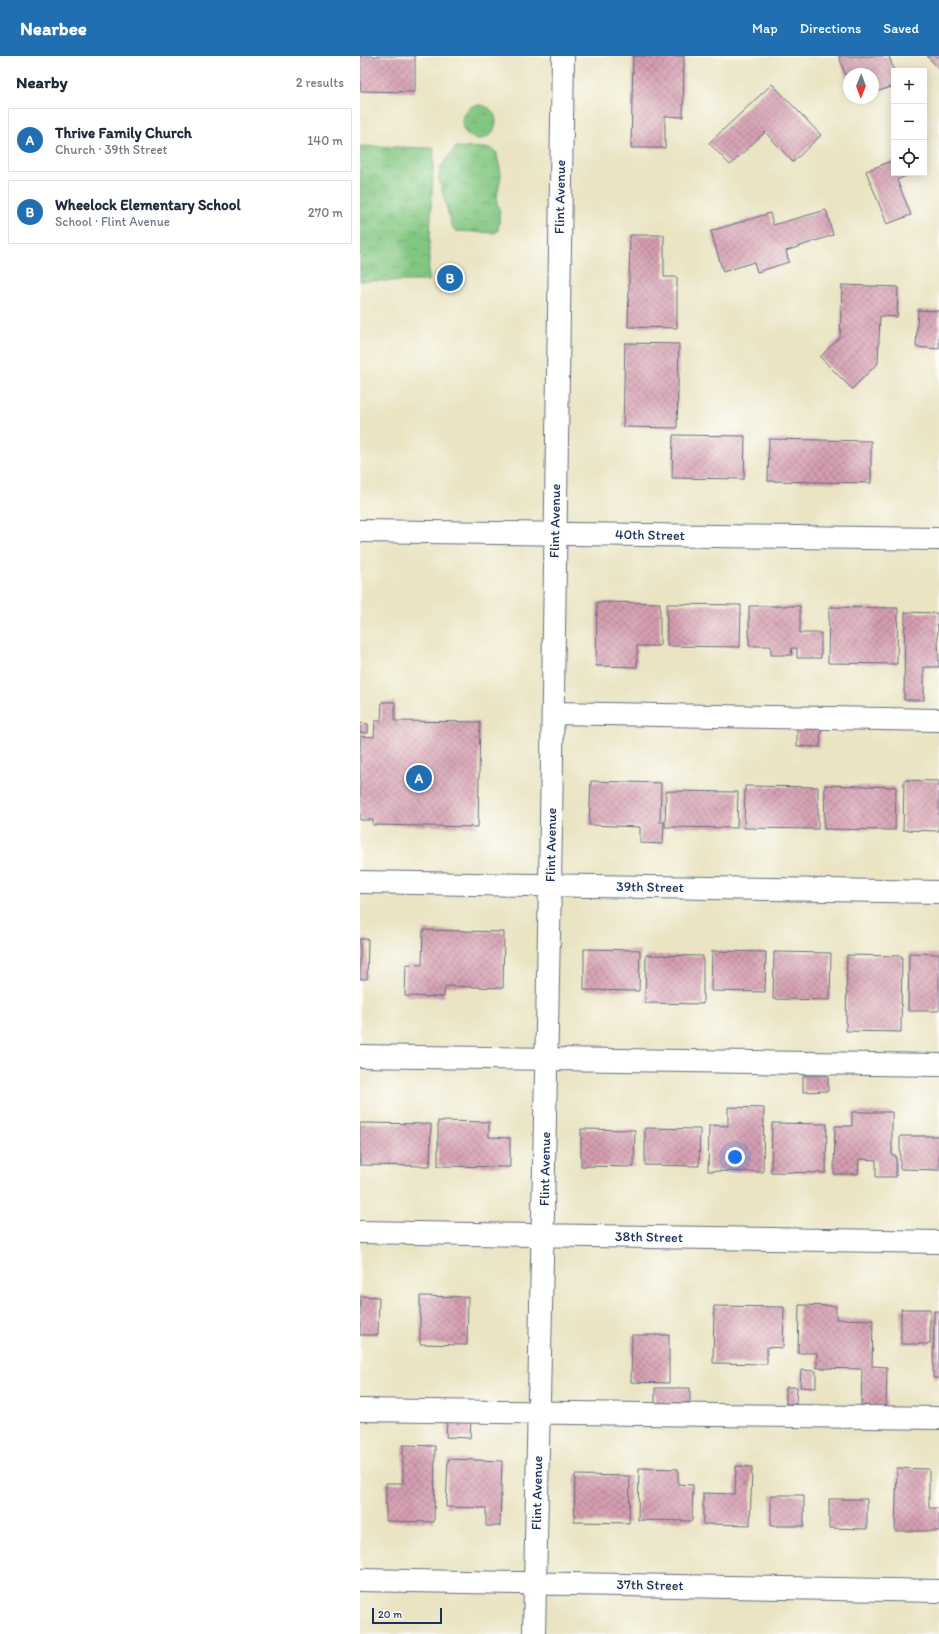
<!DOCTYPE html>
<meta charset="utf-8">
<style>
:root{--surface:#fff;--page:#f2f2f3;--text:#1f2937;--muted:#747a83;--line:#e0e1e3;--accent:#1f6fb2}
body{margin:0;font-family:Itim,sans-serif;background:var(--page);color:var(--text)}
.controls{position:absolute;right:12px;top:12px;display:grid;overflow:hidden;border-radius:0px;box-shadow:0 2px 10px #0003}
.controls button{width:36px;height:36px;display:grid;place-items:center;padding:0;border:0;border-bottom:1px solid var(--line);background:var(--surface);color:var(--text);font:20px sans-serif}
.compass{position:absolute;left:483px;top:12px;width:36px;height:36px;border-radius:50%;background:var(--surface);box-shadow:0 2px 10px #0003;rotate:181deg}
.scale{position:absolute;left:12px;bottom:10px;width:70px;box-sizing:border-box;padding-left:4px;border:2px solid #1b2f5e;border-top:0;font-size:11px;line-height:14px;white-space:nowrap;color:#1b2f5e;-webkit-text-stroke:3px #fdfcf7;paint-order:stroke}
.you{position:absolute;left:375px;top:1101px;width:14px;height:14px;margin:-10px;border:3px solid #fff;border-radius:50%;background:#1a73e8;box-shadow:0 0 0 6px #1a73e833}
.badge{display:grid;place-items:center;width:26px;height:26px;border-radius:50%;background:var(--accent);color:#fff;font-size:13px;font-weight:700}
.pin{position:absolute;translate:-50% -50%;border:2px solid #fff;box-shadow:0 1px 4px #0006}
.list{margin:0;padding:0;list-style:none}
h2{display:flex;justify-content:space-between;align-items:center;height:52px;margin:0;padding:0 16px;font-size:17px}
h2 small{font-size:13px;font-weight:400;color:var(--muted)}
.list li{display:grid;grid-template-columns:26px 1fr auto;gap:12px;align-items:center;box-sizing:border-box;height:64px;margin:0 8px 8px;padding:0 8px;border:1px solid var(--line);border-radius:0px}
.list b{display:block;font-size:15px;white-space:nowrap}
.list p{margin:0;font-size:13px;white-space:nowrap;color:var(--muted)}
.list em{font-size:13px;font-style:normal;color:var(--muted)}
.icon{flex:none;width:22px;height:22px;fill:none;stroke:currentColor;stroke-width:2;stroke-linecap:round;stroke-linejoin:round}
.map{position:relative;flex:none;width:579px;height:1578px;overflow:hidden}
header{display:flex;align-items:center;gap:24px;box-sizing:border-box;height:56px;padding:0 20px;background:var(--accent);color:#fff}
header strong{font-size:19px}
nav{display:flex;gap:22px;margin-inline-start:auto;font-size:14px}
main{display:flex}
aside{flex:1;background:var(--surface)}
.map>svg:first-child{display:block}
.park{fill:url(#park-crowns);stroke:#4e7b70}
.building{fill:url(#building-cross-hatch)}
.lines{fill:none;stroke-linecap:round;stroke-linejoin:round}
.minor-casing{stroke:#636e81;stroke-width:24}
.minor{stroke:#fff;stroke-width:22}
.labels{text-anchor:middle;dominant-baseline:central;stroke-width:4;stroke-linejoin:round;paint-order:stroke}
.street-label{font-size:14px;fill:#1b2f5e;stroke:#fdfcf7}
</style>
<header>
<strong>Nearbee</strong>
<nav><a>Map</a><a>Directions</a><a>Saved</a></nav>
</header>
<main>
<aside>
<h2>Nearby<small>2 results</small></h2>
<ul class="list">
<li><span class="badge">A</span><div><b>Thrive Family Church</b><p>Church · 39th Street</p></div><em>140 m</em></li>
<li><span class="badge">B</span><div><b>Wheelock Elementary School</b><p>School · Flint Avenue</p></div><em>270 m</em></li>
</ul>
</aside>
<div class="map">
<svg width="579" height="1578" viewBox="0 0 579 1578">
<defs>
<pattern id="park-crowns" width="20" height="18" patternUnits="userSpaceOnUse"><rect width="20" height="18" fill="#82c781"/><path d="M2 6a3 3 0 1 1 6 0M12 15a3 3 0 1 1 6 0" fill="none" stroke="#6aa26d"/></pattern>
<pattern id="building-cross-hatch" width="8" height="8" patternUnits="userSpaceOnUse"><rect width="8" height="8" fill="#d59eb0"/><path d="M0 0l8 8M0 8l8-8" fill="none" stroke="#ac8192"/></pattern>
</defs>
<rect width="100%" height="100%" fill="#fdfcf7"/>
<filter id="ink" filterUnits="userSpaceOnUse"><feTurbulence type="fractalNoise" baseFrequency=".025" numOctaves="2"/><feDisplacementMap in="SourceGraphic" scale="8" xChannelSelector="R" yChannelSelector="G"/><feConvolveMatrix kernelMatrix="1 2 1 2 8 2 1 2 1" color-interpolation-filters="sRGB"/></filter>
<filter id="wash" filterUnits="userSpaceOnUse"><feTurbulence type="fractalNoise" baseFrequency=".012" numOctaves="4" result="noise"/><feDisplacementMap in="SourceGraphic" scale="16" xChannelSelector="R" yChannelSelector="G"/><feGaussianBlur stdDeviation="0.9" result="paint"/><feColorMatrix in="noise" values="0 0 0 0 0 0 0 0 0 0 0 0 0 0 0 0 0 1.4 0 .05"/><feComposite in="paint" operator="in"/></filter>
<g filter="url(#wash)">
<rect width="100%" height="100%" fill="#eae4c3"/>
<path class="park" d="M102 66a17 17 0 1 1 34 0a17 17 0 1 1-34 0Z
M 0,90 L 74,92 L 68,225 L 0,225 Z
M 96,91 L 130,92 L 137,97 C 137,104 141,112 141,119 C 140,130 133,145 140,155 L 138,175 L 134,177 L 96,175 L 92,171 L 79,123 L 80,112 Z"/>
<g id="blocks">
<path class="building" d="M 0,0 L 55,0 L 55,36 L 0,35 Z
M 273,0 L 324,0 L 323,61 L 305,60 L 305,92 L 271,92 Z
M 479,0 L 529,0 L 534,15 L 534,30 L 513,37 L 513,18 L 489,18 L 489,30 Z
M 567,0 L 579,0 L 579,13 Z
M 412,28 L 461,79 L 433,106 L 405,76 L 370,109 L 349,87 Z
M 534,104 L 534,117 L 553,117 L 537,124 L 551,159 L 527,168 L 506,115 Z
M 466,154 L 473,179 L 426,195 L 429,206 L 397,216 L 394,206 L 363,216 L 351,175 L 410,157 L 413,169 Z
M 270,179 L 304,179 L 304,221 L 317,221 L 317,272 L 268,271 Z
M 482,229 L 538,231 L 537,261 L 520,260 L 518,307 L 492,333 L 460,301 L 480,281 Z
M 558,254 L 579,255 L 579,293 L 556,291 Z
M 265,287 L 319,288 L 317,372 L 263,371 Z
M 313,379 L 385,380 L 384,423 L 312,422 Z
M 409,383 L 511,385 L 511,427 L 408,425 Z
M 237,546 L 300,547 L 300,590 L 277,590 L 277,611 L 236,610 Z
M 307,548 L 381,549 L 380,591 L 307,590 Z
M 389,550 L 440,550 L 440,577 L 461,577 L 461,602 L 437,602 L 437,592 L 431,592 L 432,599 L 411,599 L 411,590 L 389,590 Z
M 469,551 L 538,552 L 537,608 L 468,607 Z
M 545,556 L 577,557 L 579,611 L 564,611 L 564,644 L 544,644 Z
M 22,646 L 35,646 L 35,665 L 120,666 L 118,771 L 13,769 L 13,764 L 0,764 L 0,680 L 14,681 L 15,665 L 21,665 Z
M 0,667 L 8,668 L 8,677 L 0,677 Z
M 437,672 L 461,672 L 460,691 L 437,690 Z
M 544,724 L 579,725 L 579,775 L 543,774 Z
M 231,725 L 301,727 L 300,766 L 304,766 L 303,788 L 280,787 L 280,771 L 229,769 Z
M 465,729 L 536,731 L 535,774 L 464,773 Z
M 385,730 L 458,731 L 458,773 L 384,772 Z
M 306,735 L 378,736 L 377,772 L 305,771 Z
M 63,874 L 144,876 L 143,932 L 85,930 L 84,941 L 45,940 L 46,908 L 62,909 Z
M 0,883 L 8,883 L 7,923 L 0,923 Z
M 224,893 L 280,894 L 279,935 L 224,934 Z
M 352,895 L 406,896 L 405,936 L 351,935 Z
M 414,896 L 471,897 L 470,944 L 413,943 Z
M 549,897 L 579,898 L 579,955 L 548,955 Z
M 286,899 L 343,900 L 343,948 L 285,947 Z
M 487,899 L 542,900 L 541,976 L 486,975 Z
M 443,1020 L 468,1020 L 468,1035 L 443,1036 Z
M 368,1051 L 404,1052 L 403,1116 L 348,1115 L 349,1069 L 368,1070 Z
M 492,1056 L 532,1056 L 532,1099 L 536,1099 L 536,1121 L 516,1121 L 516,1104 L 499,1103 L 498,1118 L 474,1118 L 475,1070 L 492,1070 Z
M 78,1065 L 129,1066 L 129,1081 L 150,1082 L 150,1111 L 78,1110 Z
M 0,1067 L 71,1068 L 70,1110 L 0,1109 Z
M 412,1067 L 467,1068 L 466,1117 L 411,1116 Z
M 285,1072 L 340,1073 L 339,1110 L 285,1109 Z
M 221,1073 L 275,1074 L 274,1111 L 221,1110 Z
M 540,1080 L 579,1080 L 579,1114 L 540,1113 Z
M 0,1240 L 19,1241 L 18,1279 L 0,1279 Z
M 60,1240 L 108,1241 L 107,1289 L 60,1288 Z
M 439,1249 L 476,1250 L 476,1263 L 513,1264 L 512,1310 L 527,1311 L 526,1353 L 501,1352 L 502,1313 L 457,1312 L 457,1297 L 438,1297 Z
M 354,1250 L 424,1251 L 423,1292 L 407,1291 L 407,1308 L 353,1307 Z
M 541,1253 L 570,1253 L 570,1288 L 541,1288 Z
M 574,1255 L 579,1255 L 579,1322 L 573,1322 Z
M 272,1279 L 309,1279 L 309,1327 L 271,1326 Z
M 441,1314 L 456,1315 L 456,1332 L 440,1331 Z
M 426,1331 L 437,1331 L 436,1348 L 426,1348 Z
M 295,1332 L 330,1332 L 330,1347 L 295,1347 Z
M 87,1363 L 111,1364 L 110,1382 L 86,1381 Z
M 43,1389 L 75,1390 L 74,1466 L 26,1465 L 26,1427 L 43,1427 Z
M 88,1403 L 142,1405 L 140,1470 L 126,1470 L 126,1452 L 86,1451 Z
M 376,1410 L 392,1411 L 390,1469 L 343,1468 L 343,1437 L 375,1438 Z
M 279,1412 L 318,1413 L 318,1428 L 333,1429 L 332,1465 L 278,1464 Z
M 537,1412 L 569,1413 L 569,1452 L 579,1452 L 579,1475 L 535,1475 Z
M 215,1419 L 270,1420 L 269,1467 L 214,1466 Z
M 411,1439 L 444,1439 L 444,1470 L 411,1470 Z
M 469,1443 L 507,1443 L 507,1473 L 469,1472 Z"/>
</g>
</g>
<g filter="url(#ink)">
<use href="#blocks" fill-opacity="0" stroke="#636e81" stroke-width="1"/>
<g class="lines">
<g class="minor-casing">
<path id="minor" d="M 0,475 L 579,483
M 193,657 L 579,664
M 0,826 L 579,836
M 0,1000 L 579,1009
M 0,1176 L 579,1186
M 0,1354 L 579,1362
M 0,1524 L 579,1535
M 174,1578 L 190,829 L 203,0"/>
</g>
<use href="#minor" class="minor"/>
</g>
</g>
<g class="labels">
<g class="street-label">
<text transform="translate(200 141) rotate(-89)">Flint Avenue</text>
<text transform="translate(195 465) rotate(-89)">Flint Avenue</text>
<text transform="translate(290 479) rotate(1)">40th Street</text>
<text transform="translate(191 789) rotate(-89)">Flint Avenue</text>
<text transform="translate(290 831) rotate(1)">39th Street</text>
<text transform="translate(185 1113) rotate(-89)">Flint Avenue</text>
<text transform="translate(289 1181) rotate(1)">38th Street</text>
<text transform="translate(177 1437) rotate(-89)">Flint Avenue</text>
<text transform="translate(290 1529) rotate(1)">37th Street</text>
</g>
</g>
</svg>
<div class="controls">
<button>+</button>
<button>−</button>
<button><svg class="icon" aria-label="locate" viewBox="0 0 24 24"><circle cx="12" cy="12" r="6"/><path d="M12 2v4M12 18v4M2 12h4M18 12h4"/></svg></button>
</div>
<svg class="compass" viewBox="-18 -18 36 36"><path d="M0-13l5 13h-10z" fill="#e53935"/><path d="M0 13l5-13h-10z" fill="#747a83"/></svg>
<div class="scale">20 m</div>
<div class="you"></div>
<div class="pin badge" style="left:59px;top:722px">A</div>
<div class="pin badge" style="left:90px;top:222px">B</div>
</div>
</main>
